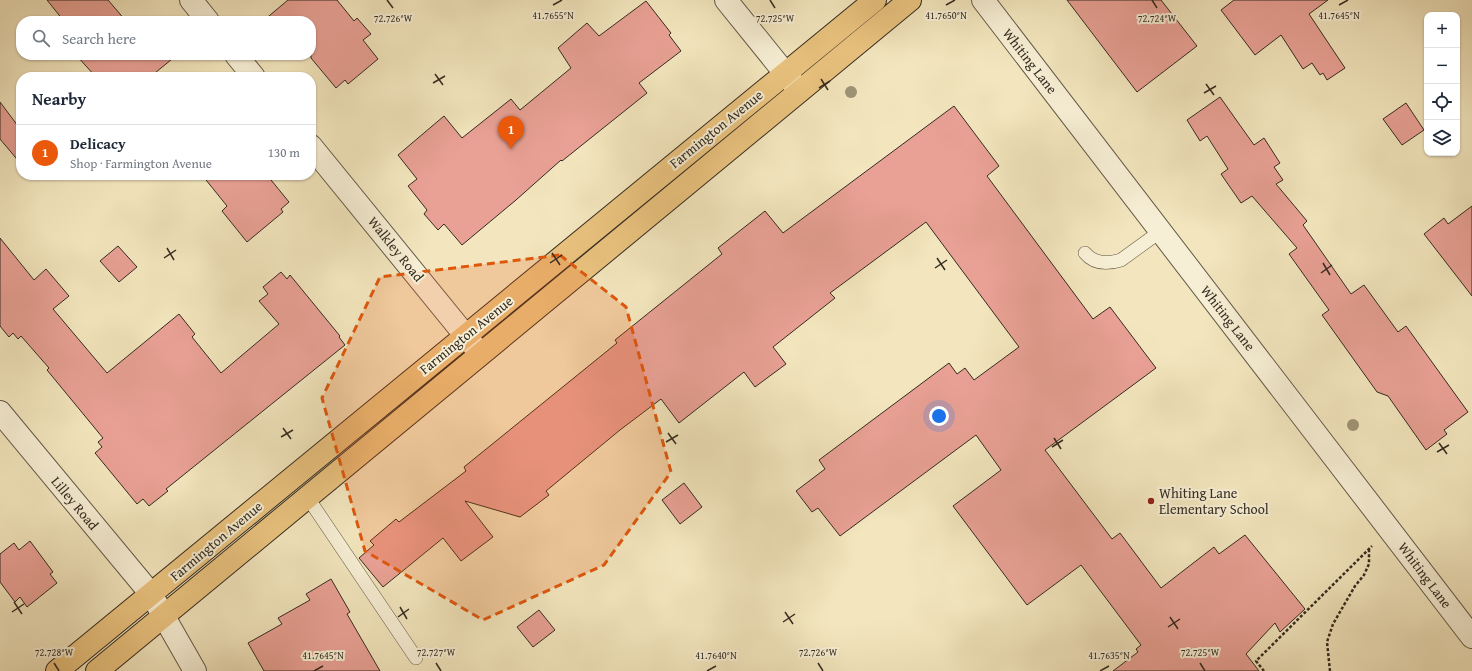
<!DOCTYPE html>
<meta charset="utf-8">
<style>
:root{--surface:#fff;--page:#f6f6f7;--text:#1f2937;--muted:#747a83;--line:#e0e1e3;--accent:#ea580c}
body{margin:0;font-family:"Gentium Book Plus",serif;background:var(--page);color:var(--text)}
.controls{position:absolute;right:12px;top:12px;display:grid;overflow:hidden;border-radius:8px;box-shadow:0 1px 3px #0004}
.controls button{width:36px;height:36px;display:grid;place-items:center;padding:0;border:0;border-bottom:1px solid var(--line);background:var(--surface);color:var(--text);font:20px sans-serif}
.you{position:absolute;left:939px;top:416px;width:14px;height:14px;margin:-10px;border:3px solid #fff;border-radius:50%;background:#1a73e8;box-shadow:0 0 0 6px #1a73e833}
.badge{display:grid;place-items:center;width:26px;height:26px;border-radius:50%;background:var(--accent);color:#fff;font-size:13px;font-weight:700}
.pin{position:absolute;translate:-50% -33px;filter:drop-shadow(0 1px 2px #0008)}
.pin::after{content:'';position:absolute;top:21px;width:14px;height:12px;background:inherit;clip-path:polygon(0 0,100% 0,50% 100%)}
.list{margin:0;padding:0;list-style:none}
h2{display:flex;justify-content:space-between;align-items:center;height:52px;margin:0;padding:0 16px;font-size:17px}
h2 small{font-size:13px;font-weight:400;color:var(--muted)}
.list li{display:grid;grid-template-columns:26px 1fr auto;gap:12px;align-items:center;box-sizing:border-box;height:56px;padding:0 16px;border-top:1px solid var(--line)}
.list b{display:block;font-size:15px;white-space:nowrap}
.list p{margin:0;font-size:13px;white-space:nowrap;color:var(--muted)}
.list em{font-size:13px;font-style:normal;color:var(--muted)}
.icon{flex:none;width:22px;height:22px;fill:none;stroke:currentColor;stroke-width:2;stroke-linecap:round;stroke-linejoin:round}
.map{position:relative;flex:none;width:1472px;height:671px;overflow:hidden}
.search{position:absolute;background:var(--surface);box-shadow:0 1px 3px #0004;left:16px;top:16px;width:300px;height:44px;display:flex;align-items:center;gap:10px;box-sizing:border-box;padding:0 14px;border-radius:16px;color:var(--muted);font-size:15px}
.panel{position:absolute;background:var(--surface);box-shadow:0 1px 3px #0004;left:16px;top:72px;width:300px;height:108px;border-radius:16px}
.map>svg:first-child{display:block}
.building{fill:#e9a195;stroke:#342b20}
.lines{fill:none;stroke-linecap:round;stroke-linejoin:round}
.lane-casing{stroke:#645a48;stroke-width:14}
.street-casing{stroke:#645a48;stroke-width:24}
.primary-casing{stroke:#342b20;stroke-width:24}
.path{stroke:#342b20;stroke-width:2.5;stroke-dasharray:3 2;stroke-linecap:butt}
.lane{stroke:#f7efd5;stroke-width:13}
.street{stroke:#f7efd5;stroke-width:22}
.primary{stroke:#eac37f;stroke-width:22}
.tree{fill:#9e9476}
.marked{fill:#df570d;fill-opacity:0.2;stroke:#df570d;stroke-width:3;stroke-dasharray:8 5;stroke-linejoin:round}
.ticks{fill:none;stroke:#342b20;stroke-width:1.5}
.poi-dot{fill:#8f2418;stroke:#f7efd5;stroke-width:1.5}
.labels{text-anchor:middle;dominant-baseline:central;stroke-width:4;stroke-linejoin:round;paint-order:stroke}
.street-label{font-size:14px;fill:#342b20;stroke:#f7efd5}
.poi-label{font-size:14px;fill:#342b20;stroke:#f7efd5;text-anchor:start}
.ticks-label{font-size:10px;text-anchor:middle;fill:#342b20;stroke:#f7efd5;stroke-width:4;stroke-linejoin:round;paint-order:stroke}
</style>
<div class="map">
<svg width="1472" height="671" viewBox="0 0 1472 671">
<rect width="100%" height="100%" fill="#f3e6be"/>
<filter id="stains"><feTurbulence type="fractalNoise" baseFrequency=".005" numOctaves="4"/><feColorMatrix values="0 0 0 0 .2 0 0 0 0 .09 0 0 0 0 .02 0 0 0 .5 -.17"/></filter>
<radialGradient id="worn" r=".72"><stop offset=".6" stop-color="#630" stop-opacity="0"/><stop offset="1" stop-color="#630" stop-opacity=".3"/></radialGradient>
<path class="building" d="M 47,0 L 108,0 L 126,21 L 62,21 L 63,20 Z
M 288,0 L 337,0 L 354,21 L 357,18 L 371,34 L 363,40 L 378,59 L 348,84 L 345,80 L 336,88 L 311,58 L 311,21 L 263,21 Z
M 1067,0 L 1161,0 L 1197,46 L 1137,92 Z
M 1234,0 L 1328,0 L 1309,14 L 1345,68 L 1327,80 L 1323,73 L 1320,75 L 1312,63 L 1303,69 L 1281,35 L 1255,55 L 1221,10 Z
M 646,1 L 671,33 L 669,35 L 681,51 L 639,83 L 647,93 L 562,161 L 561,160 L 516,200 L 462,245 L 444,224 L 438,230 L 424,214 L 427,210 L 408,186 L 417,179 L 398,155 L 444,116 L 462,138 L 511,99 L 520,110 L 571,68 L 558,48 L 587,23 L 599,36 Z
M 76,55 L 177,55 L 150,77 L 96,77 Z
M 1220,97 L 1254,145 L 1264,138 L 1280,163 L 1274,167 L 1283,180 L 1276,184 L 1307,221 L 1303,225 L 1351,294 L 1364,285 L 1398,332 L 1406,326 L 1468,412 L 1444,430 L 1447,434 L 1426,450 L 1388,396 L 1377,392 L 1322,315 L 1329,310 L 1289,254 L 1297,248 L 1252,196 L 1241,203 L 1221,174 L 1228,169 L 1207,136 L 1200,141 L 1187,120 Z
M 0,102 L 21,130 L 21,164 L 0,139 Z
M 1406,103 L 1424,130 L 1402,145 L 1383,119 Z
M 954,106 L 999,166 L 987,176 L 1093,319 L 1110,307 L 1156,368 L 1045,450 L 1112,539 L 1120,533 L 1161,588 L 1214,547 L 1219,554 L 1245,535 L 1305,609 L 1280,632 L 1275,623 L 1246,654 L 1259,671 L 1113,671 L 1138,652 L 1136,649 L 1141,645 L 1081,565 L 1027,605 L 953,506 L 1001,470 L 976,435 L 840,536 L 818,508 L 812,512 L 796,491 L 825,469 L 819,460 L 949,363 L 957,374 L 965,368 L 974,380 L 1019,347 L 926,222 L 830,293 L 835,298 L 773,347 L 786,364 L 755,387 L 744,372 L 679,423 L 661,399 L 620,430 L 546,491 L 549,495 L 520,517 L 465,501 L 493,537 L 461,561 L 443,538 L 383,587 L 359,558 L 374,545 L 370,541 L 396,519 L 399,522 L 466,471 L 464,467 L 617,343 L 615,340 L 722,254 L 718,248 L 765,211 L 783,233 Z
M 202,175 L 267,175 L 289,202 L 281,209 L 283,212 L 247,242 L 222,211 L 227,206 Z
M 1472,206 L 1472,296 L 1424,234 L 1444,218 L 1448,224 Z
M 0,238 L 34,280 L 46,269 L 69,296 L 53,309 L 107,373 L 179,314 L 195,334 L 192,337 L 221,373 L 279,324 L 259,301 L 268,294 L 263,287 L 281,272 L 287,279 L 290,275 L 340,336 L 339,337 L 345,345 L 166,489 L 168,491 L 149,506 L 143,499 L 137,504 L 95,453 L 102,447 L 98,442 L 103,438 L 47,370 L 49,368 L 21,336 L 18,339 L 13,333 L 9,337 L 0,326 Z
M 118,246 L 137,267 L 119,282 L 100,261 Z
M 684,483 L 702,507 L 680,524 L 662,500 Z
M 30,541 L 53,572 L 50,574 L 57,583 L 27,607 L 20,597 L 15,602 L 0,582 L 0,554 L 14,543 L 19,550 Z
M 331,579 L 350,612 L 347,614 L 380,671 L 264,671 L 248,643 L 282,624 L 278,618 L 310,600 L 306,594 Z
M 539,610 L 555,630 L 533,647 L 517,627 Z"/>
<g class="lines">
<g class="lane-casing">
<path id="lane" d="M 1085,253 C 1094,264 1108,264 1121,260 L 1161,231
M 308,498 L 416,658"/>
</g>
<g class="street-casing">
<path id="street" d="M 191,0 L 208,21
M 726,0 L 797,88
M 983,0 L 1472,637
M 236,55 L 254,77
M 311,146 L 478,351
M 0,412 L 151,594 L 195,671"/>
</g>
<g class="primary-casing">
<path id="primary" d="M 57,671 L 875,0
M 97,671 C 368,447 638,222 910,0"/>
</g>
<path class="path" d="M 1264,671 L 1256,661 L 1372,546
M 1330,671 L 1327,642 L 1333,624 L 1355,586 L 1364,575 L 1369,564 L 1369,549"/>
<use href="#lane" class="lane"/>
<use href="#street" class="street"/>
<use href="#primary" class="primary"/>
</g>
<g class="tree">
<circle cx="851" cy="92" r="6"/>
<circle cx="1353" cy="425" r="6"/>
</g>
<path class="marked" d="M 560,255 L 626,307 L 671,472 L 604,565 L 483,620 L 365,551 L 322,398 L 380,277 Z"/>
<path class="ticks" d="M 387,0 L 393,8M 770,0 L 775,8M 1152,0 L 1157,8M 553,5 L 562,0M 946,5 L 955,0M 1339,5 L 1348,0M 435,74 L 443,85M 821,79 L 828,90M 433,83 L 445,76M 1206,84 L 1214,95M 819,88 L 830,81M 1204,93 L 1216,86M 167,248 L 174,260M 552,253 L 560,265M 164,258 L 176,250M 937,258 L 945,270M 550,263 L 562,255M 1323,263 L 1330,275M 935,268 L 947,260M 1321,273 L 1332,265M 283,428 L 291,439M 668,433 L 676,444M 281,437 L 293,430M 1054,438 L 1061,449M 666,442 L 678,435M 1439,443 L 1447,454M 1052,447 L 1063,440M 1437,452 L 1449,445M 14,602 L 22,614M 400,607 L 407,619M 12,612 L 24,604M 785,612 L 793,624M 398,617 L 409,609M 1170,617 L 1178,629M 783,622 L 795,614M 1168,627 L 1180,619M 54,663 L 59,671M 436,663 L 441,671M 818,663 L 823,671M 1200,663 L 1205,671M 314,671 L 323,666M 707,671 L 716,666M 1100,671 L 1109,666"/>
<circle class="poi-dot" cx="1151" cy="501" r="4"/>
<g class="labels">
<g class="street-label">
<text transform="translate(1030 61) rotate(52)">Whiting Lane</text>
<text transform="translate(716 129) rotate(-39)">Farmington Avenue</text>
<text transform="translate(396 249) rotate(51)">Walkley Road</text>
<text transform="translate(1228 318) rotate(52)">Whiting Lane</text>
<text transform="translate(466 335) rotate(-39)">Farmington Avenue</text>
<text transform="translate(75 503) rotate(50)">Lilley Road</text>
<text transform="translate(216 541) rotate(-40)">Farmington Avenue</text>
<text transform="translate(1425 575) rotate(53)">Whiting Lane</text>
</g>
<g class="poi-label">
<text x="1159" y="493">Whiting Lane<tspan x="1159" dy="16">Elementary School</tspan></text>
</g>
</g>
<g class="ticks-label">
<text x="553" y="19">41.7655°N</text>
<text x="946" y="19">41.7650°N</text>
<text x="1339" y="19">41.7645°N</text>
<text x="393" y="22">72.726°W</text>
<text x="775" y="22">72.725°W</text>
<text x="1157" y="22">72.724°W</text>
<text x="54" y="656">72.728°W</text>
<text x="436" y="656">72.727°W</text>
<text x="818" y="656">72.726°W</text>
<text x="1200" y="656">72.725°W</text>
<text x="323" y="659">41.7645°N</text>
<text x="716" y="659">41.7640°N</text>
<text x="1109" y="659">41.7635°N</text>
</g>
<rect width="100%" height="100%" filter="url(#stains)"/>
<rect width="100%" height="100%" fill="url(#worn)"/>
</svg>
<div class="controls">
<button>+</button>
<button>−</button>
<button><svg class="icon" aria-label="locate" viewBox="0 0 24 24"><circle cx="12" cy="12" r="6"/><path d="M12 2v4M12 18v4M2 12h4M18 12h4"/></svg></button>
<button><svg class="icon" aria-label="layers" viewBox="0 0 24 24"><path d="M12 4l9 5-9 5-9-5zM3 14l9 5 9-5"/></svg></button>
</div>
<div class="you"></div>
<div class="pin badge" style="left:511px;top:149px">1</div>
<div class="search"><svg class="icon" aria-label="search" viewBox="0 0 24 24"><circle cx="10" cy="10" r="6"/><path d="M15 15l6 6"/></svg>Search here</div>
<section class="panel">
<h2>Nearby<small></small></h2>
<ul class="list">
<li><span class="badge">1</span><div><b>Delicacy</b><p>Shop · Farmington Avenue</p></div><em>130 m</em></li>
</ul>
</section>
</div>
